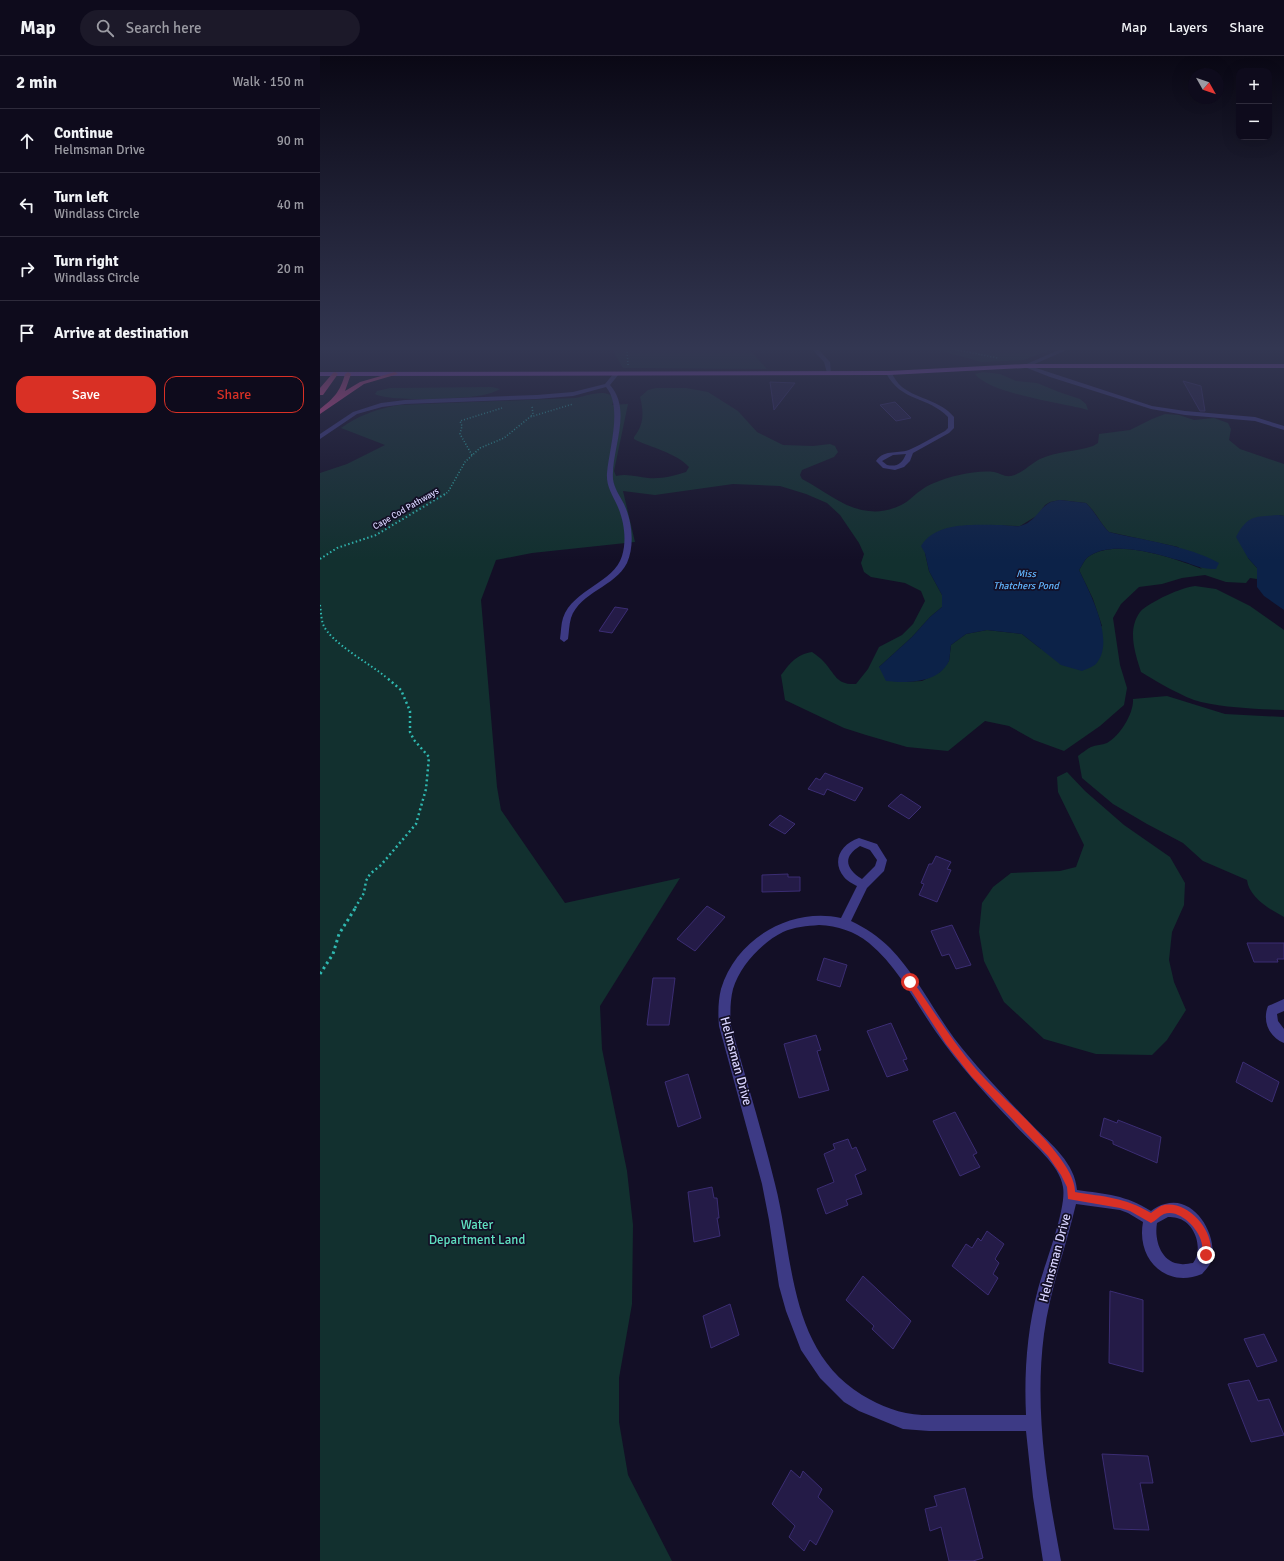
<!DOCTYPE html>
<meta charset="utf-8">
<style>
:root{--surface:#0e0b1c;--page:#1c1929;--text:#f1f3f6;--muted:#9b9ba3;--line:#2e2b3b;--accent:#d93025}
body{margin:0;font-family:Signika,sans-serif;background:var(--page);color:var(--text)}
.controls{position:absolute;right:12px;top:12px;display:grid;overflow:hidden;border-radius:8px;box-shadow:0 4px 16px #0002}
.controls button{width:36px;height:36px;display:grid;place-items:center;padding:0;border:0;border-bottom:1px solid var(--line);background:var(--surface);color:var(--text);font:20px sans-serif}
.compass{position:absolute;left:868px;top:12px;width:36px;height:36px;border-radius:50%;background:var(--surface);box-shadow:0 4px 16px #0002;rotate:130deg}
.stop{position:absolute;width:12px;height:12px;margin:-9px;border:3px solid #d93025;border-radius:50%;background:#fff}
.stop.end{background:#d93025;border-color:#fff;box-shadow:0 1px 4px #0008}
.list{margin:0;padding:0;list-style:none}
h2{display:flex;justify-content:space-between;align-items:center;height:52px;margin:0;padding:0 16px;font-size:17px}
h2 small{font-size:13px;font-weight:400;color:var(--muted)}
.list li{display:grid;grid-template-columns:26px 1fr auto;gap:12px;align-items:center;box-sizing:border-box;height:64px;padding:0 16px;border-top:1px solid var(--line)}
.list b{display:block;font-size:15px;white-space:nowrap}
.list p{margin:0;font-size:13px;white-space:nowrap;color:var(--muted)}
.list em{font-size:13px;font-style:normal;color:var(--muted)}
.actions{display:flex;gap:8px;padding:12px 16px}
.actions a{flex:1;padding:9px 0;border:1px solid var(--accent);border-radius:12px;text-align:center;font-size:14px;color:var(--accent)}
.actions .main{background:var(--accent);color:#fff}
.icon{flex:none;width:22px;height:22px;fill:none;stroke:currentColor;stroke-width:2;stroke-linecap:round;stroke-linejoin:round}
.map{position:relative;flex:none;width:964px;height:1505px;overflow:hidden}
header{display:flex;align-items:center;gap:24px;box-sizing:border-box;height:56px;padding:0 20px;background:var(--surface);border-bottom:1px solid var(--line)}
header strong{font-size:19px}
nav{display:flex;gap:22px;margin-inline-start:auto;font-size:14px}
.search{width:280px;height:36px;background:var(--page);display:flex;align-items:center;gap:10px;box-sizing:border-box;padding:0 14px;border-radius:22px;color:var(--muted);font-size:15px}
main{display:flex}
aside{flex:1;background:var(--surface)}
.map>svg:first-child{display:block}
.green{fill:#12302f;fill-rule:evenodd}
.water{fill:#0c2248}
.building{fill:#241b47;stroke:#3b2d73}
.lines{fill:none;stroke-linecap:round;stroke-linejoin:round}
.path-far3{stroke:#2fb8b0;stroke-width:1.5;stroke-dasharray:1 2;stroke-linecap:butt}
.path-far2{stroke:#2fb8b0;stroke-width:2;stroke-dasharray:1.5 2.5;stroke-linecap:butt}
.path-far1{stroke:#2fb8b0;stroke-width:2.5;stroke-dasharray:2 3;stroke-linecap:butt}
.path{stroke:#2fb8b0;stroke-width:3;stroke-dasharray:2.5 3.5;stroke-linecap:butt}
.minor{fill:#3d3a85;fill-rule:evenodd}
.major{fill:#c25bff;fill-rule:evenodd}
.highway{fill:#ff4fa3;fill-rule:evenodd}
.route{fill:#d93025}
.labels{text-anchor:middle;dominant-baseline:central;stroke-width:3.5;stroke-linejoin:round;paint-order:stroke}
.far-street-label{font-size:9px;fill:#d9d4ff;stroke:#130f26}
.far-water-label{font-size:10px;font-style:italic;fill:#62b6ff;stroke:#130f26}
.near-street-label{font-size:13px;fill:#d9d4ff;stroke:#130f26}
.near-park-label{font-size:13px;fill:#5fe0c0;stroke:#130f26}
</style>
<header>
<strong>Map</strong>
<div class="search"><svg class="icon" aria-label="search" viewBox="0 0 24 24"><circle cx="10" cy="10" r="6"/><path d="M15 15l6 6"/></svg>Search here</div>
<nav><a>Map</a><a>Layers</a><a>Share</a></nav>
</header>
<main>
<aside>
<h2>2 min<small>Walk · 150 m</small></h2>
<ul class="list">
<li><svg class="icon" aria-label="ahead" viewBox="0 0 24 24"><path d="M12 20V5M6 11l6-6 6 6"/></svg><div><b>Continue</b><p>Helmsman Drive</p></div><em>90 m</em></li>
<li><svg class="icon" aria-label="left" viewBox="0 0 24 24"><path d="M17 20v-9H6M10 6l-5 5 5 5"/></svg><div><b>Turn left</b><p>Windlass Circle</p></div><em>40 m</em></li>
<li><svg class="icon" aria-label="right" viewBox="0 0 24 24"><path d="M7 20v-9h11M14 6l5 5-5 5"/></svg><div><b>Turn right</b><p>Windlass Circle</p></div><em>20 m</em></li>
<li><svg class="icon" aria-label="arrive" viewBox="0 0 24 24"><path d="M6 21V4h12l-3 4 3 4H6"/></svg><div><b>Arrive at destination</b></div></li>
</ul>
<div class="actions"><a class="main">Save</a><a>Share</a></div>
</aside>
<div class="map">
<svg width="964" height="1505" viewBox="0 0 964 1505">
<rect width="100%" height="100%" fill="#130f26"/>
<path class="green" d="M 292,293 L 429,293 L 447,313 L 303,312 Z
M 614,293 L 733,293 L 704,304 L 662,306 Z
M 663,316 L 680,318 L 696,325 L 717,327 L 739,336 L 760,343 L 766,348 L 768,354 C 743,347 670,338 655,318 Z
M 172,331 L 180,333 C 175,336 169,338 163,339 C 145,343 69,346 55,338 L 57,335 L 70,332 Z
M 336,332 L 366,332 L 388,336 L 418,355 L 437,376 L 463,389 L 493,390 L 510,388 L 515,390 L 518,396 L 514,401 L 482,414 L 480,419 L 482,423 C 504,434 524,453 549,455 C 562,457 579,452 589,444 C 597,437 604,431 614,427 C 631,420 656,414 674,416 C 680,417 684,421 691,420 C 703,417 710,408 720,403 C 737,395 755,396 773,390 L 778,387 L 779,378 L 810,374 L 832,363 L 845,358 L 859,359 L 874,364 L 894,362 L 908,367 L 911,373 L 909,384 L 920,393 L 964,408 L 964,460 L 959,459 L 928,502 L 937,512 L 937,523 L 930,522 L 926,527 L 906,526 L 885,519 L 862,522 L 842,528 L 819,531 L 801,548 L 793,562 L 800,609 L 807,632 L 804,649 L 780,670 L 744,695 L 714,684 L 689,670 L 665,665 L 628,695 L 587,691 L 546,679 L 524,672 L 465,644 L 461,619 C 471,606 476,599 492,596 C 496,599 501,602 504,606 C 516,619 516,629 536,628 L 548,613 L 559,591 L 582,579 L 593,568 L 605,545 L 601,535 L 585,527 L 551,521 L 544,516 L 541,507 L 544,498 L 539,487 L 520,459 L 507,447 L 486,438 L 460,430 L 413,428 L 335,439 L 303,435 L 315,486 L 212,497 L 176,504 L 161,544 L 177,731 L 181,754 L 245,847 L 360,822 L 280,950 L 282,993 L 307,1115 L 313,1169 L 312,1248 L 299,1322 L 299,1366 L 308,1419 L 352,1505 L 0,1505 L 0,417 L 27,408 L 65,389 L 21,372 C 39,359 57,353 79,349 L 255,342 C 267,340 286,331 295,343 L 292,349 L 308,348 L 294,415 L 296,420 C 307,417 318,421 328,422 C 342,423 353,420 366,416 L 369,411 C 355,396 331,392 314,383 L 314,381 C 324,369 324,356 320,341 L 328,334 ZM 740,444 L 766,447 C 776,456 780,467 789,476 L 858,491 L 882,513 C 854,502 795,481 768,501 C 764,504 762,510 759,514 L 773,543 L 782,570 L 721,593 L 702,578 L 667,574 L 646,578 L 631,589 L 629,605 L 620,616 L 602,625 L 582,626 L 559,611 L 592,581 L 610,561 L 622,551 L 622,539 L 609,515 L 605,497 L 663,469 L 700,470 L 718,459 L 725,449 L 730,446 Z
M 875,530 L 896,533 L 930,550 L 964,574 L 964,654 C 937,653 908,652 881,646 C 864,642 836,625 821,616 C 815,597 807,574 820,556 C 825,550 836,545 843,541 C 854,536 863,532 875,530 Z
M 847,640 L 905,658 L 964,661 L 964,861 C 949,853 929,841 927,824 L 883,805 L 863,787 L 827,768 L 793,748 L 762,722 L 758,700 C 762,697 767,693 771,691 C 776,689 782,689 787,687 C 800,680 814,657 813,643 Z
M 747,716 L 765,735 L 804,769 L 850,801 L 865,827 L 864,849 L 852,876 L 849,904 L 854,926 L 866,954 L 847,984 L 832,999 L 776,998 L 724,983 L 684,946 L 664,905 L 659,876 L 662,847 L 673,831 L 691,817 L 740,815 L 756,811 L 764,789 L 738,736 L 737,721 Z"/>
<path class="water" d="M 740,444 L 766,447 C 776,457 780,467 789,476 C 826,485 866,489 899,507 L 896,513 C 877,513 872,507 854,503 C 831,496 789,485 768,501 C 764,504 762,510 759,514 C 770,537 796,585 776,608 C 773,611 766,613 762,615 L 741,609 L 702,578 L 667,574 L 646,578 L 631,589 C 630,594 630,601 629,605 C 618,628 586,627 566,625 L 559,611 L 592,581 L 610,561 L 622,551 L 622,539 L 609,515 L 605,497 L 601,490 C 616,465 655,469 681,469 C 687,469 695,471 700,470 C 714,467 719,453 729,447 C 732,445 736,445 740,444 Z
M 959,459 L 964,460 L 964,554 L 944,540 L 937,531 L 937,512 L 928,502 L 916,481 C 928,458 936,461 959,459 Z"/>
<path class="building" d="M 863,325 L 881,330 L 885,355 L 880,355 Z
M 450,326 L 475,327 L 454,354 Z
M 575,346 L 591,362 L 576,365 L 560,349 Z
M 295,551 L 308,553 L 292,577 L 279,575 Z
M 505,717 L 543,732 L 535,745 L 507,733 L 504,739 L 488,733 L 496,722 L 500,724 Z
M 581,738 L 601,751 L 589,763 L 568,750 Z
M 460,759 L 475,768 L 465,778 L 449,769 Z
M 616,800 L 631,806 L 627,813 L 631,814 L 617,846 L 599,839 L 604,828 L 601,827 L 609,808 L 612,808 Z
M 468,818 L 468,821 L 480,821 L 480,835 L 442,836 L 442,819 Z
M 387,850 L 405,861 L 375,895 L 357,883 Z
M 632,869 L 651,909 L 636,913 L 629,898 L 622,900 L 611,875 Z
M 927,887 L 964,887 L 964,903 L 957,903 L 958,906 L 934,906 Z
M 504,902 L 527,909 L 520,931 L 497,924 Z
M 333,922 L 355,922 L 349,969 L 327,969 Z
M 571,967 L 587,1003 L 583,1004 L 588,1014 L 567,1021 L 547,975 Z
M 496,979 L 501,994 L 497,995 L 509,1034 L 479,1042 L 464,988 Z
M 923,1006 L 959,1026 L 952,1046 L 916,1026 Z
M 368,1018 L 381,1062 L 358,1071 L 345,1026 Z
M 635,1056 L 657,1097 L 653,1099 L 660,1111 L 640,1120 L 613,1065 Z
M 784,1062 L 797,1067 L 798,1064 L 841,1081 L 837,1107 L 793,1088 L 793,1085 L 780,1080 Z
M 528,1083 L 532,1093 L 536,1091 L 546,1114 L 535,1119 L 542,1138 L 526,1144 L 528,1149 L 506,1158 L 497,1133 L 514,1126 L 504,1098 L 515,1093 L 513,1088 Z
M 392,1131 L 394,1142 L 397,1142 L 399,1162 L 397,1162 L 400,1180 L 374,1186 L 368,1136 Z
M 667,1175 L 684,1188 L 675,1203 L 679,1207 L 673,1218 L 678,1222 L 668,1239 L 632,1210 L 646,1188 L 652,1192 L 658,1182 L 661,1185 Z
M 543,1220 L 591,1265 L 573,1293 L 552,1273 L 554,1270 L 526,1244 Z
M 790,1235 L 823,1244 L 823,1316 L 789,1307 Z
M 410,1248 L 419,1279 L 391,1292 L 383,1260 Z
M 944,1278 L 957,1305 L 937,1311 L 924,1283 Z
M 929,1324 L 938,1345 L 949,1343 L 964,1379 L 931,1386 L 908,1328 Z
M 782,1398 L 828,1400 L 833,1427 L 820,1427 L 829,1474 L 794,1473 Z
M 471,1414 L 480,1422 L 483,1415 L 502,1433 L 498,1441 L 513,1455 L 496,1489 L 490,1484 L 484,1495 L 469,1481 L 475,1470 L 452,1448 Z
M 645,1432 L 663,1502 L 653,1505 L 629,1505 L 621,1471 L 610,1475 L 605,1453 L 617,1450 L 614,1440 Z"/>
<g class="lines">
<path class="path-far3" d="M 307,293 L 308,309
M 632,293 L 678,302
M 211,360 L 213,358 L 212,350
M 152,399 L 140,378 L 142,370 L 140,365 L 182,352
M 124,439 L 128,436 L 145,406 L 160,392 L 184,382 L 210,361 L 253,348"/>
<path class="path-far2" d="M 0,503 L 17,492 L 56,479 L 125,438
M 0,549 C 1,555 1,562 3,568 C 10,587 51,608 67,622"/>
<path class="path-far1" d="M 35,852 L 44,837 L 46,825 L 50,818 L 61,809 L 96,768 L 106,733 L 109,701 L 94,684 L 90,676 L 90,655 L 81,634 L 66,621"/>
<path class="path" d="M 0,918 L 13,898 L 19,878 L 36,851"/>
<path class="minor" d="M 492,293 L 498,293 L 510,306 L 511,317 L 507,317 L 504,306 Z
M 741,293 L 749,293 L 710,310 L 832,350 L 865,355 L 935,361 L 964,370 L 964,374 L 935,365 L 865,359 L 831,353 L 730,321 L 702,310 Z
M 567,316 L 571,316 C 574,321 577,327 582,331 C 599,344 620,344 634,361 L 634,372 L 629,377 L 593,397 L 590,405 L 584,411 L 575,414 L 563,412 L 556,405 C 565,392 579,399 591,393 C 602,388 613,381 625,375 L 628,372 L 628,361 C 608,340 581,346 566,317 ZM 586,398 C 582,408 577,411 567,409 L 562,405 L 573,399 Z
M 294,317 L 299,318 L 290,329 C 313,355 291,393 293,423 C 294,432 300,440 304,448 C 312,465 315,489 307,507 C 295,531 260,536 251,562 C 249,569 249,576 248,583 L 244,586 L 240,583 C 241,576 241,568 243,562 C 253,533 294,527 302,500 C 307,484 304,464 297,449 C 292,438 286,430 287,417 C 289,393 303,351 286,331 L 253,340 L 217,343 L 85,348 L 62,351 L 37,358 L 0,383 L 0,378 L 33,356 L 61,347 L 85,344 L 217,339 L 253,336 L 285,328 Z
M 539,782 L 557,788 L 567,804 L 564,815 L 547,832 L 531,865 C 546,872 559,881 570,892 C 596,919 612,952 634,982 C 658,1013 686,1042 713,1070 C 731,1088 755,1107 757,1134 C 786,1138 806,1139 831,1155 C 835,1152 840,1149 845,1148 C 874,1139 897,1178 892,1202 C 891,1209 886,1213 882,1218 C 846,1233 816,1203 823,1166 L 808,1157 L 800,1154 L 756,1148 C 746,1191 730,1233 724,1278 C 714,1354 727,1431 741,1505 L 723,1505 L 713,1441 L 706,1375 L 609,1375 L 583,1373 L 539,1355 L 524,1346 L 500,1322 L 481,1294 L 466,1255 L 459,1230 L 449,1164 L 442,1128 L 399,970 C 398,958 398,945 401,933 C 416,883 470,851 521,862 L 537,830 C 533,828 527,825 524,821 C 511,805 521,788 539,782 ZM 540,790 L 550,794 L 557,804 L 555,810 L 542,823 C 526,813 522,801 540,790 ZM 499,869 C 518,870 534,875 549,887 C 578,911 595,946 616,976 C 639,1009 666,1039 694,1068 C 709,1085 740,1108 743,1131 C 747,1152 724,1210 718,1233 C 707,1274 704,1317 706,1359 L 602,1359 C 580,1358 561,1350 542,1339 C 468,1293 474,1202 455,1128 C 442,1075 426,1023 411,970 C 410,958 410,945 413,933 C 420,910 441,887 463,876 C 474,871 487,870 499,869 ZM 848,1161 C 851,1161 854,1161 857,1162 C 875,1166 884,1193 873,1207 C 869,1207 865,1209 861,1208 C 841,1207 834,1184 837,1167 Z
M 964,943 L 964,955 L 957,958 L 958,965 L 964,973 L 964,987 C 949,981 942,965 948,950 Z"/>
<path class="major" d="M 705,308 L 964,308 L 964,312 L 705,312 L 569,319 L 0,320 L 0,316 L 569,315 Z"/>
<path class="highway" d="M 15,316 L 18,318 L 3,339 L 0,339 L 0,332 L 13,317 Z
M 28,316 L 31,318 L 25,335 L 40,326 L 75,316 L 78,318 L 44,328 L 0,358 L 0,353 C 14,342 20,336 25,318 Z"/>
</g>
<linearGradient id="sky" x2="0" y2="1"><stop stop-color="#0a0815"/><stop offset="0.58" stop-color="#333752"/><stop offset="1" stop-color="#333752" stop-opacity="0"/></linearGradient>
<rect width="964" height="504" fill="url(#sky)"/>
<path class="route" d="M 590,923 L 592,924 C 613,954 632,985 656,1013 C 678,1040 756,1102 755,1136 C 785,1141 804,1141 831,1157 C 834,1155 837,1152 841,1150 C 866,1141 899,1178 889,1202 L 886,1203 L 883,1202 C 881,1197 883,1194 882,1189 C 881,1175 860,1152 844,1158 C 839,1160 836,1165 831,1167 L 810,1155 L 800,1152 L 748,1143 L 747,1131 L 741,1119 L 728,1100 L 651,1020 L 626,988 L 587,928 L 587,924 Z"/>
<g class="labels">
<g class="far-street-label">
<text transform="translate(86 453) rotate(-30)">Cape Cod Pathways</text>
</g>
<g class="far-water-label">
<text x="706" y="518">Miss<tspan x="706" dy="12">Thatchers Pond</tspan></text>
</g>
<g class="near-street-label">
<text transform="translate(416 1005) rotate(75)">Helmsman Drive</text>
<text transform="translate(735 1202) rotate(-75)">Helmsman Drive</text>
</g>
<g class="near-park-label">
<text x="157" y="1169">Water<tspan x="157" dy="15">Department Land</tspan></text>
</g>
</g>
</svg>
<div class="controls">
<button>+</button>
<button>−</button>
</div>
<svg class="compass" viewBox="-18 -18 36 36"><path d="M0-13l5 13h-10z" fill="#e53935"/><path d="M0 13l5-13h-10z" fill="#9b9ba3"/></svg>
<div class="stop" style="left:590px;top:926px"></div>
<div class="stop end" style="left:886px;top:1199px"></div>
</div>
</main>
